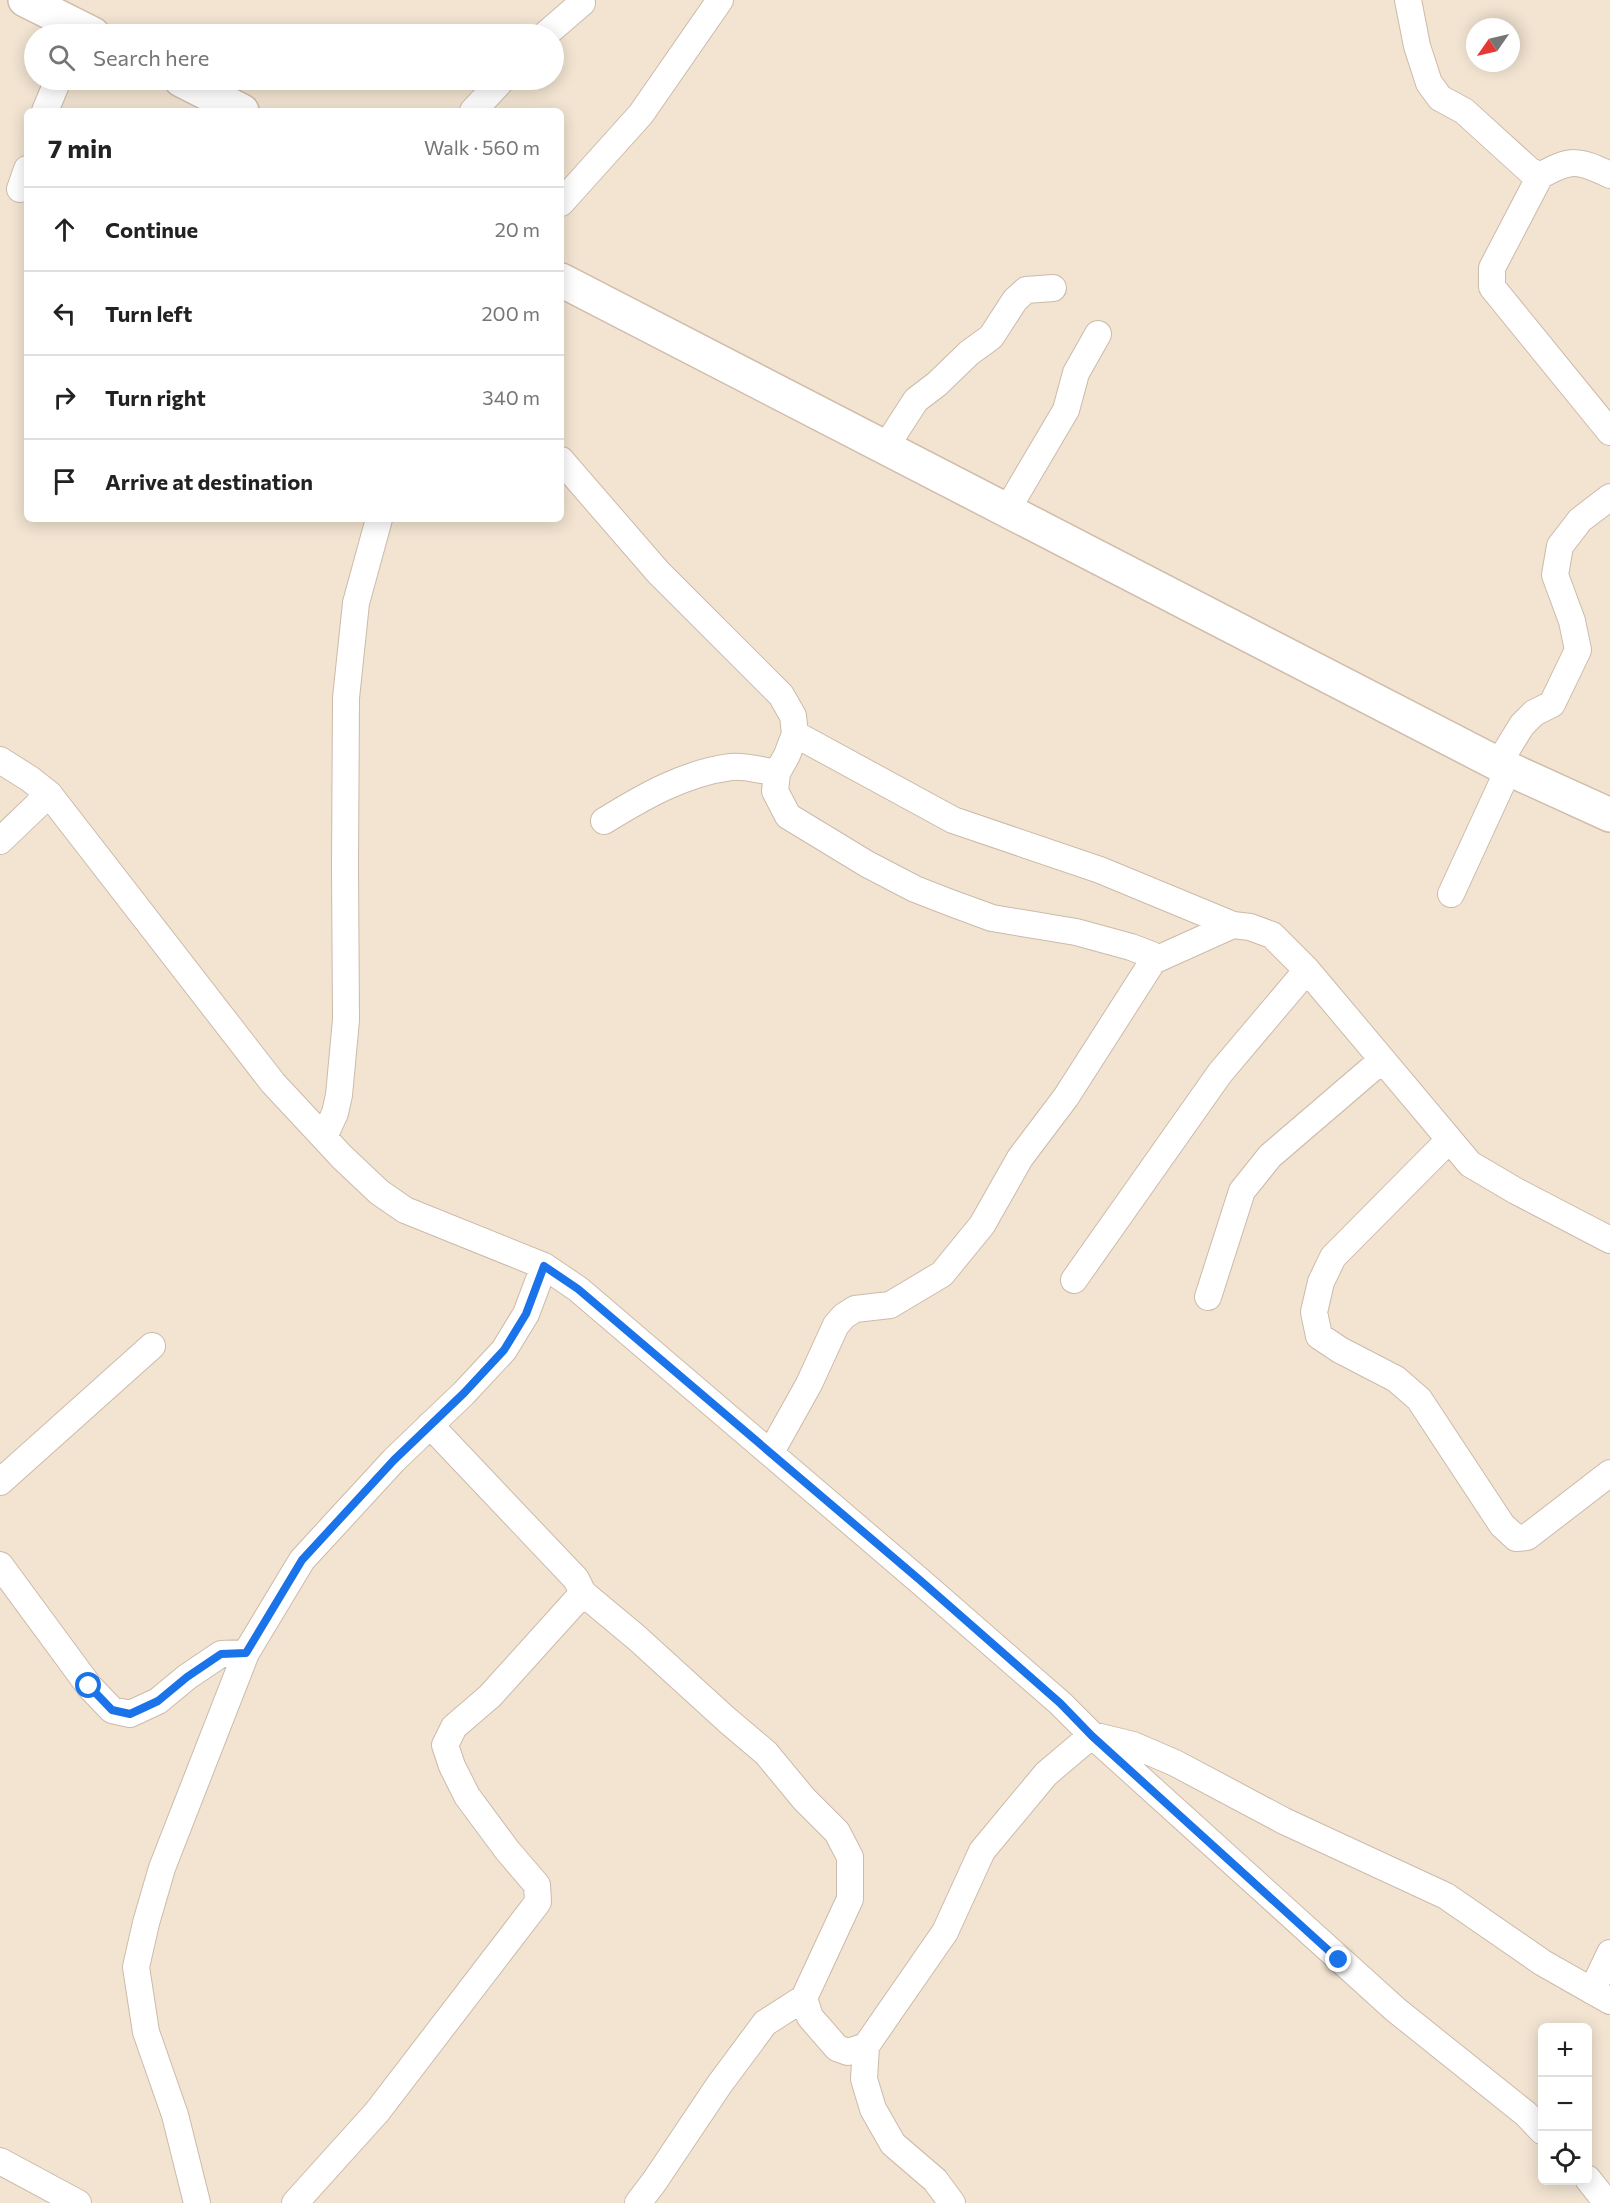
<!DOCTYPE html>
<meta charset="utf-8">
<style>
:root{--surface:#fff;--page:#f2f2f2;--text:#222;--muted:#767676;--line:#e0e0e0}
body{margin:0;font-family:Commissioner,sans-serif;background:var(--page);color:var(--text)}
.controls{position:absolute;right:18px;bottom:18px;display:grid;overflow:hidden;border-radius:9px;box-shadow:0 3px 15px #0003}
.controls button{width:54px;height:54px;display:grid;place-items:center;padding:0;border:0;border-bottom:2px solid var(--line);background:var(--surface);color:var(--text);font:30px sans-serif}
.compass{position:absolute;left:1466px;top:18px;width:54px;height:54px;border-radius:50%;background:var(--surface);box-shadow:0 3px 15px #0003;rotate:236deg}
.stop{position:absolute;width:18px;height:18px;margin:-14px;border:4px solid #1a73e8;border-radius:50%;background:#fff}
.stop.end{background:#1a73e8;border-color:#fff;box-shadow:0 2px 6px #0008}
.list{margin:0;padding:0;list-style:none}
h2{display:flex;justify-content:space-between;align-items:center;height:78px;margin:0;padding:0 24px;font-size:26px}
h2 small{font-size:20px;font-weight:400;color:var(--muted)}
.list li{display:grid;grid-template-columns:39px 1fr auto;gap:18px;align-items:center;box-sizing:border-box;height:84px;padding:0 24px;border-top:2px solid var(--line)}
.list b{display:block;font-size:22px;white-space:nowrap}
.list em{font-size:20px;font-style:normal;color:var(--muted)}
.icon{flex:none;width:33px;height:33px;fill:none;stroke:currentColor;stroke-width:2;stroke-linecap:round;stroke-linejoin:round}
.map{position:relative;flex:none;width:1610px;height:2203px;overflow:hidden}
.search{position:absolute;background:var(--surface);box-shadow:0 3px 15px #0003;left:24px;top:24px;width:540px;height:66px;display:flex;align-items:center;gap:15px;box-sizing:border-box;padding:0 21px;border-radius:33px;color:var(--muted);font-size:22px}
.panel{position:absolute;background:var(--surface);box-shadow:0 3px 15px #0003;left:24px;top:108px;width:540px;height:414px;border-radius:9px}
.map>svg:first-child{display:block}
.residential{fill:#f2e4d1;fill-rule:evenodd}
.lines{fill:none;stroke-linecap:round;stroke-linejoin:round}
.street-casing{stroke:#ccbaaa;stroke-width:28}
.secondary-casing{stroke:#d1bcaa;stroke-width:36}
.street{stroke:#fff;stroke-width:26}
.secondary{stroke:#fff;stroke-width:33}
.route{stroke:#1a73e8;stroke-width:8}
</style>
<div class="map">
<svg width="1610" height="2203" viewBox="0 0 1610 2203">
<rect width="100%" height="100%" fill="#fbf2e3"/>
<path class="residential" d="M 0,0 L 1610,0 L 1610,2203 L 0,2203 ZM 1475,27 L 1511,27 L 1511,63 L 1475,63 ZM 34,34 L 554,34 L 554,80 L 34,80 ZM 27,111 L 561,111 L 561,519 L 27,519 ZM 1542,2028 L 1588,2028 L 1588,2180 L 1542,2180 Z"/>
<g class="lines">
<g class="street-casing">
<path id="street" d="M 1408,0 L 1417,46 L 1429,83 L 1440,98 L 1464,111 L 1529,170 L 1540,176 L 1492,268 L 1492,287 L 1610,432
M 546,34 L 582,3
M 45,111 L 58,80
M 473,111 L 502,80
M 1540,176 C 1571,158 1579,160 1610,175
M 20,189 L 27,169
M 561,203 L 641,114 L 720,0
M 885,448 L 916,400 L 937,384 L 969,353 L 991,337 L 1015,300 L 1026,290 L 1053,288
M 561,460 L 658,572 L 781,695 L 793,716 L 795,734 L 787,755 L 777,773 L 775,791 L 788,816 L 867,864 L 915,889 L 951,903 L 992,918 L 1076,932 L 1131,947 L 1152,955 L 1153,961 L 1066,1097 L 1020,1158 L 982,1225 L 942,1274 L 890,1305 L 855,1309 L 844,1316 L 836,1325 L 809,1384 L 771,1452
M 1007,510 L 1066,410 L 1076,373 L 1098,334
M 795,734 L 953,820 L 1100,870 L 1233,925
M 0,760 L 30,779 L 49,794 L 273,1083 L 342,1157 L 379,1192 L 405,1210 L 544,1266 L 578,1289 L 921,1582 L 1060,1703 L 1092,1735 L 1396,2010 L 1526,2114 L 1542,2131
M 1498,764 L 1522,725 L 1534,713 L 1552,704 L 1578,650 L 1572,621 L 1555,575 L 1560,546 L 1580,520 L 1610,497
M 604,821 C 643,797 684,773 731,767 C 745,765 763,771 777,773
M 0,841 L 49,794
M 1451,894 L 1509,768
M 1153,961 L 1233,925 L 1250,927 L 1272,935 L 1307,970 L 1470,1164 L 1516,1191 L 1610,1240
M 324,1137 L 335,1113 L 339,1095 L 346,1020 L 345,867 L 346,698 L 356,603 L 379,519
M 1449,1140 L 1333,1257 L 1321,1282 L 1314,1312 L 1319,1336 L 1340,1350 L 1396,1379 L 1419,1399 L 1502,1525 L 1516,1538 L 1527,1537 L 1610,1473
M 1074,1280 L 1220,1073 L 1307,970
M 1208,1297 L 1242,1191 L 1270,1156 L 1382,1060
M 0,1482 L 152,1346
M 0,1565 L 89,1686 L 112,1710 L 130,1714 L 158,1701 L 187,1677 L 221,1654 L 246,1653
M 583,1593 L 637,1638 L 727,1720 L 766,1753 L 804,1799 L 837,1832 L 850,1857 L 850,1899 L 804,1998 L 810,2017 L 837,2048 L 848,2052 L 866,2046 L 945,1932 L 982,1851 L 1046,1774 L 1092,1735 L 1133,1745 L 1175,1763 L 1284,1821 L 1446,1896 L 1543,1963 L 1610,2001
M 1592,1991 L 1610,1953
M 866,2046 L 864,2079 L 873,2109 L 893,2144 L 935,2180 L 952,2203
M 0,2161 L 78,2203
M 1588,2179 L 1607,2203
M 197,2203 L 175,2115 L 146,2032 L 136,1967 L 146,1923 L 162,1868 L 246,1653 L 302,1560 L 394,1460 L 464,1393 L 504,1350 L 526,1314 L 544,1266
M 295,2203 L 377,2112 L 538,1902 L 537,1885 L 507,1850 L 467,1796 L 452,1766 L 445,1745 L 454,1727 L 490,1696 L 583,1593 L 576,1579 L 430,1425
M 638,2203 L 654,2182 L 719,2085 L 765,2023 L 804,1998"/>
</g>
<g class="secondary-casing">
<path id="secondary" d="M 25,0 L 93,34
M 181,80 L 242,111
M 561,280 L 1498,764 L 1610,815"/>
</g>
<use href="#street" class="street"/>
<use href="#secondary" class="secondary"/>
</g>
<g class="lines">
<path class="route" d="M 89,1686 L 112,1710 L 130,1714 L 158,1701 L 187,1677 L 221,1654 L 246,1653 L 302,1560 L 394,1460 L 464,1393 L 504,1350 L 526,1314 L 544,1266 L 578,1289 L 921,1581 L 1060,1703 L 1092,1736 L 1339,1960"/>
</g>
</svg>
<div class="controls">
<button>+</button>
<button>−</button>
<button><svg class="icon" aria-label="locate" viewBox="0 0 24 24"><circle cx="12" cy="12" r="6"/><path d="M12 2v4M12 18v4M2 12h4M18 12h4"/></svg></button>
</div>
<svg class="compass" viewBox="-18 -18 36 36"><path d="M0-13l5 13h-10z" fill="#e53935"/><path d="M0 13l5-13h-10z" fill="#767676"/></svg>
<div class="stop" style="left:89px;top:1686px"></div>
<div class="stop end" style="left:1339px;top:1960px"></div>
<div class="search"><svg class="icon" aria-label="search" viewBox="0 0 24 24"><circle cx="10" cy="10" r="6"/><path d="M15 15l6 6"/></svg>Search here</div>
<section class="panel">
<h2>7 min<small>Walk · 560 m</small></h2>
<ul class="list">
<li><svg class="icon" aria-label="ahead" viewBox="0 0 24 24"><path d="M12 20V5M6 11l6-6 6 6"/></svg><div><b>Continue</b></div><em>20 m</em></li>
<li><svg class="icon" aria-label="left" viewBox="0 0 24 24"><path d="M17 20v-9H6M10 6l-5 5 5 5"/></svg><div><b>Turn left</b></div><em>200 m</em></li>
<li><svg class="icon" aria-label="right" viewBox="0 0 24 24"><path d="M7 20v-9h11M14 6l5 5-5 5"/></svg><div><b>Turn right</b></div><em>340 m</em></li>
<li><svg class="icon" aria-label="arrive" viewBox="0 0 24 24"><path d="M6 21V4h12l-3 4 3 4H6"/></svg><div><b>Arrive at destination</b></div></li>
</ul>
</section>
</div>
